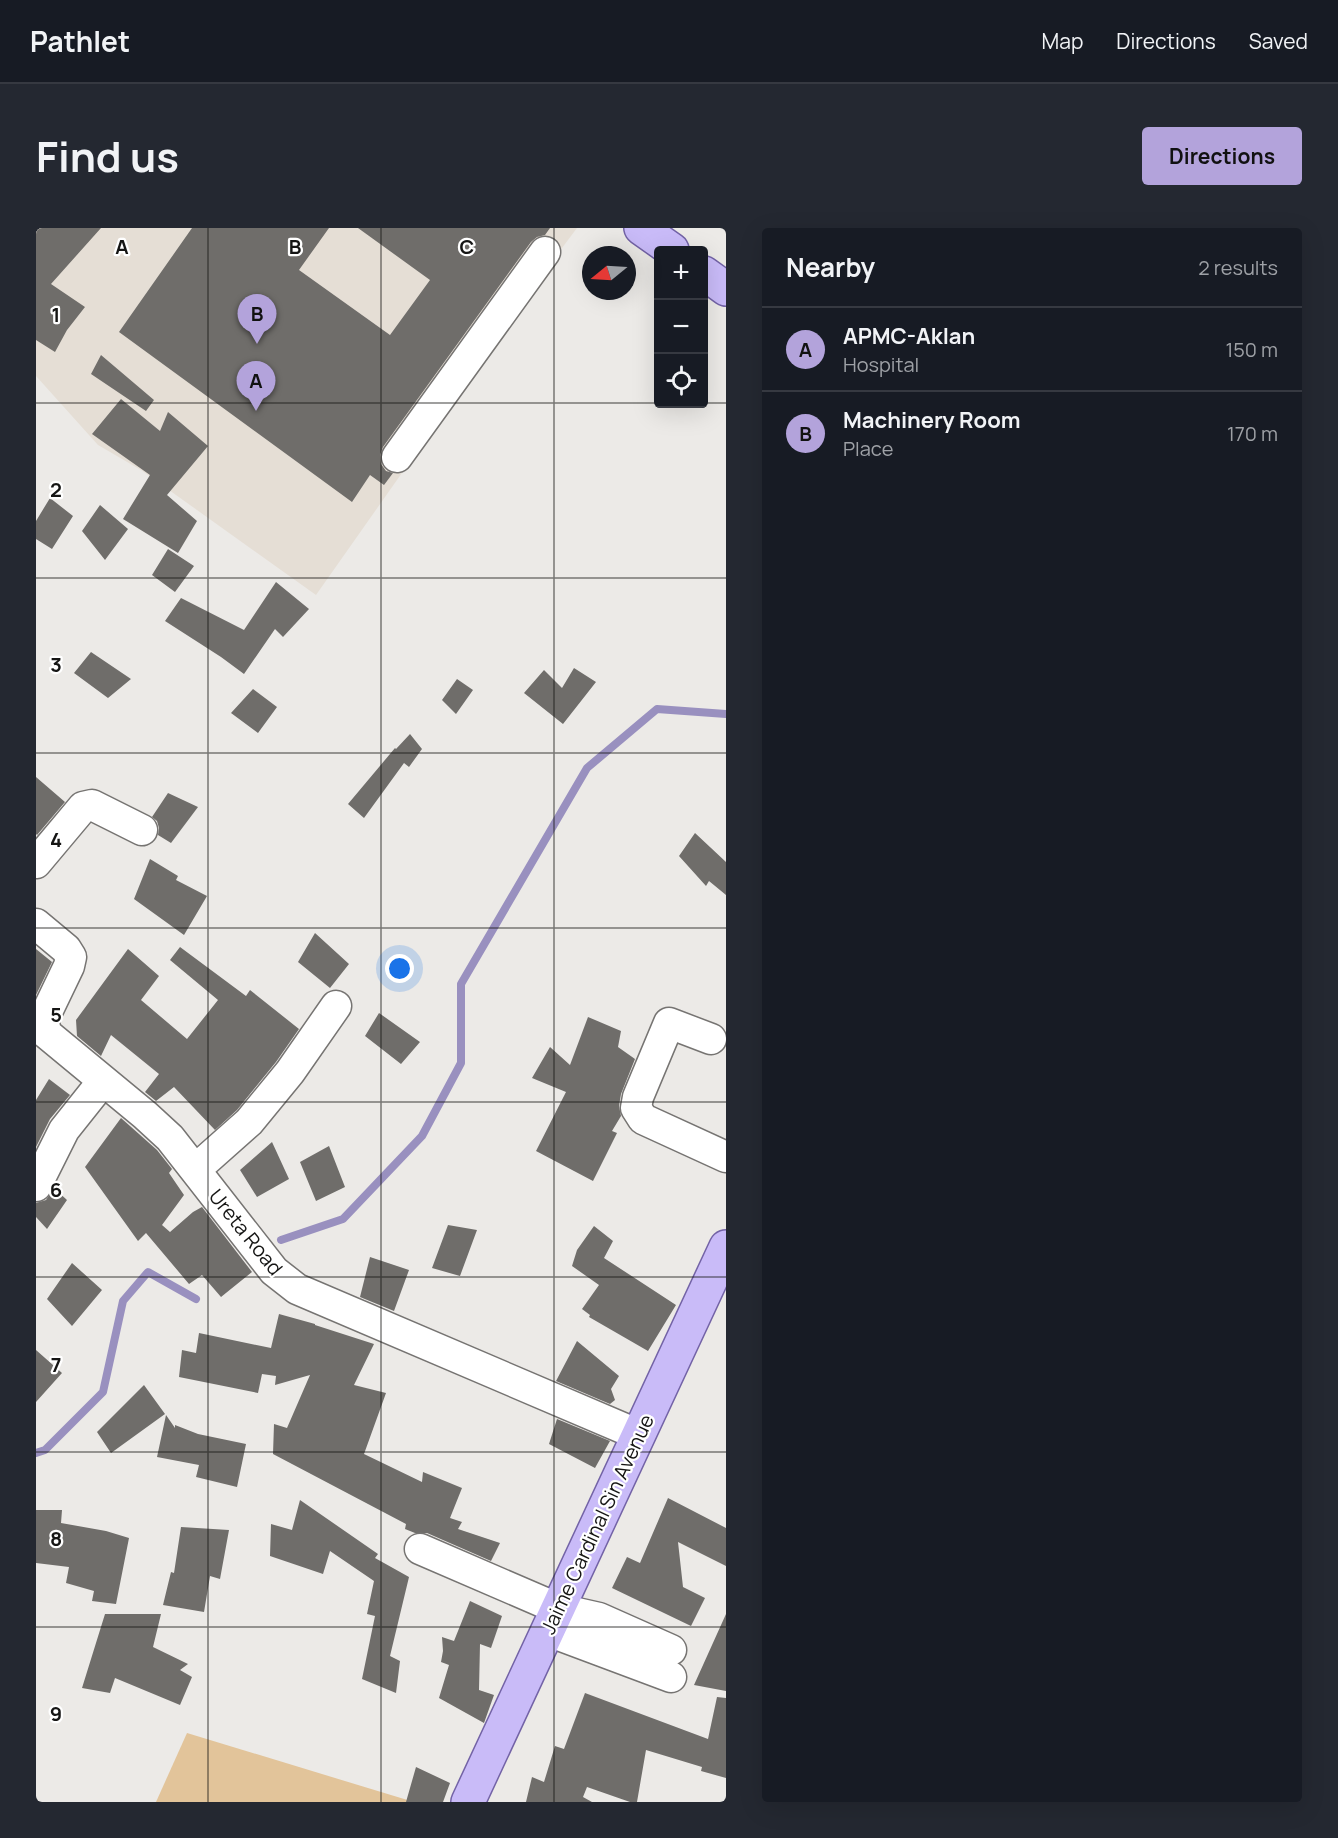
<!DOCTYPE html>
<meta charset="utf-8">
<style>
:root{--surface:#171b24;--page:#242831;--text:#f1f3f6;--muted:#9ea1a6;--line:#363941;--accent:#b3a3db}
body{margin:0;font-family:Manrope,sans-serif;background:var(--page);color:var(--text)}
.controls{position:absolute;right:18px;top:18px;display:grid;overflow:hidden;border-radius:6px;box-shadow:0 6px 24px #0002}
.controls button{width:54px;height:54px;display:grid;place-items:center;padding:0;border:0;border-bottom:2px solid var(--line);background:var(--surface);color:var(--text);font:30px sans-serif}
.compass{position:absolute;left:546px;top:18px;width:54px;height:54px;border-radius:50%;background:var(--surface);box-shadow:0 6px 24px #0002;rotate:252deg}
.you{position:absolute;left:364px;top:741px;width:21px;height:21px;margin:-15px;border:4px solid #fff;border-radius:50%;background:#1a73e8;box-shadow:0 0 0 9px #1a73e833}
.badge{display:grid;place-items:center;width:39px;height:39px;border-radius:50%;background:var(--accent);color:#111;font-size:20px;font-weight:700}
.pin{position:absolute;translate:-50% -50px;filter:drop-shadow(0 2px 3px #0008)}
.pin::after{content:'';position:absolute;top:32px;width:21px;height:18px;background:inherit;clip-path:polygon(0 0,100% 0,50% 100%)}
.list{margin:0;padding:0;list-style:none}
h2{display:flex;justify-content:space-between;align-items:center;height:78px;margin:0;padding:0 24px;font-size:26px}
h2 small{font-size:20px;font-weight:400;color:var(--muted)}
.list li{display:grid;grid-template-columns:39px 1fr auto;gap:18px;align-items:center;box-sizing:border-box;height:84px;padding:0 24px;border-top:2px solid var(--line)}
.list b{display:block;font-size:22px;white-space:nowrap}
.list p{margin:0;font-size:20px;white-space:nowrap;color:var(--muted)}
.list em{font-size:20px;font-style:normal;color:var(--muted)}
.icon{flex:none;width:33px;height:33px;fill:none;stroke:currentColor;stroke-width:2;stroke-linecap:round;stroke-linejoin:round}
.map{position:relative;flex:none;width:690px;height:1574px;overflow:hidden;border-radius:6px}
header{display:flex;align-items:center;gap:36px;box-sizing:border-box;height:84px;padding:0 30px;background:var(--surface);border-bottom:2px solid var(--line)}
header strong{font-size:28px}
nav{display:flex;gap:33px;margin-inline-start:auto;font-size:21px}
.intro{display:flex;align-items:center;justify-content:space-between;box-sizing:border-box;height:144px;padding:0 36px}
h1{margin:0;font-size:42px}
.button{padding:15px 27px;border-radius:6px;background:var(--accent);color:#111;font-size:21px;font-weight:700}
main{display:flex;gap:36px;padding:0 36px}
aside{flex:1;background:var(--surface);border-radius:6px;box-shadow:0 6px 24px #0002}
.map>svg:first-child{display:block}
.built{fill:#e5ded5}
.green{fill:#e2c49a}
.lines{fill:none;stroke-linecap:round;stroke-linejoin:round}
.stream{stroke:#9990bf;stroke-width:8}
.building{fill:#6f6d6a}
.minor-casing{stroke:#767472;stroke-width:33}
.major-casing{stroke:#7363a6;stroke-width:36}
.minor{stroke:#fff;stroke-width:30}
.major{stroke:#c9bbf8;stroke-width:33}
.grid{fill:none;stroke:#151514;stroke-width:1.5;stroke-opacity:0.55}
.labels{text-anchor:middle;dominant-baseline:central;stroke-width:4.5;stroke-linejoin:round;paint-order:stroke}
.street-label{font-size:20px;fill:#151514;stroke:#fff}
.grid-label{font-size:20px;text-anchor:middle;font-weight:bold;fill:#151514;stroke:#fff;stroke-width:4.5;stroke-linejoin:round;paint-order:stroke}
</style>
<header>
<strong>Pathlet</strong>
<nav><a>Map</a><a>Directions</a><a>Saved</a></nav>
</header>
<div class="intro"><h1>Find us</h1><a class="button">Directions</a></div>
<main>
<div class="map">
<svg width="690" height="1574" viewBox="0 0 690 1574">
<rect width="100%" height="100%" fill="#eceae7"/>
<path class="built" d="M 0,0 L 541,0 L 499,56 L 280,367 L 105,242 L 62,217 L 0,148 Z"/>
<path class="green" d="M 151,1505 L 378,1574 L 120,1574 Z"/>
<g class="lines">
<path class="stream" d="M 245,1012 L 307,991 L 386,908 L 425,835 L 425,756 L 551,540 L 621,481 L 690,486
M 0,1225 L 9,1222 L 67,1164 L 87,1073 L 112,1044 L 160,1071"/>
</g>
<path class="building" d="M 0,0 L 65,0 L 15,56 L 49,79 L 31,102 L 19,124 L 0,112 Z
M 156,0 L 293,0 L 263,42 L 354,107 L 394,52 L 322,0 L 514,0 L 509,7 L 501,9 L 495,14 L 347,219 L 344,227 L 345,236 L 350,243 L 357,245 L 348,257 L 334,247 L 316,274 L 83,104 Z
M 65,127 L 118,172 L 110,183 L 55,146 Z
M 85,171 L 124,203 L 132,184 L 172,218 L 131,267 L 161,293 L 142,325 L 87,291 L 114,247 L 56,206 Z
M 14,270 L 37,288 L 16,321 L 0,311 L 0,293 Z
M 64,277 L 92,301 L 69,332 L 46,303 Z
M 132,321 L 158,338 L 139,364 L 116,347 Z
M 240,354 L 273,381 L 247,409 L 239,401 L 208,446 L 185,429 L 129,393 L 145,370 L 208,402 Z
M 55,424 L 95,451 L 72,470 L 38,445 Z
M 538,440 L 560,454 L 527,496 L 488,465 L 508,442 L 526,460 Z
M 421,451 L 437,462 L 420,486 L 406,472 Z
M 217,461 L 241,479 L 222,505 L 195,485 Z
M 374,506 L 386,521 L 373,539 L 368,535 L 328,590 L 312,576 L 359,520 L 360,521 Z
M 0,549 L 29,574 L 1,607 L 0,606 Z
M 132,565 L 162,579 L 135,615 L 122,607 L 123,600 L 121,593 L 116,589 Z
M 659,605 L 690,634 L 690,667 L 673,653 L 670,658 L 643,628 Z
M 114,631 L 142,648 L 140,652 L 171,668 L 148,707 L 98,671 Z
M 279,705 L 313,736 L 294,760 L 262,734 Z
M 144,719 L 210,768 L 214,762 L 263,801 L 240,834 L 201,882 L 179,902 L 138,859 L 120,873 L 109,864 L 123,846 L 75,807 L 65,828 L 41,808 L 40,792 L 92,721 L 123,748 L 105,772 L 151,811 L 182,772 L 134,732 Z
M 0,721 L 16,734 L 0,767 Z
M 343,785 L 384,814 L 365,836 L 329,808 Z
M 552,789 L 585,803 L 582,819 L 599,831 L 585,866 L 583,878 L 585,888 L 576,903 L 581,905 L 557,953 L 500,923 L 530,864 L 496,850 L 514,819 L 534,837 Z
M 13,851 L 34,867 L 14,891 L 0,919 L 0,872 Z
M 85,890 L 121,922 L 136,941 L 133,945 L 148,967 L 126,997 L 134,1004 L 157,984 L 166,979 L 216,1044 L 185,1069 L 166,1047 L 153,1056 L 110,1005 L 102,1013 L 49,939 Z
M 236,914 L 253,951 L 221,969 L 204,942 Z
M 293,918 L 309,959 L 280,973 L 264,934 Z
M 18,960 L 31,972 L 11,1001 L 0,989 L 0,975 L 10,972 Z
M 412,997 L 441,1002 L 424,1048 L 396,1040 Z
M 558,998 L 577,1013 L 568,1030 L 640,1077 L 612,1123 L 553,1089 L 554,1087 L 546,1081 L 563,1057 L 536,1038 L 541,1022 Z
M 334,1029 L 373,1042 L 358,1083 L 324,1069 Z
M 36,1035 L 66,1062 L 36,1098 L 11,1071 Z
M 243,1086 L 279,1096 L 279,1097 L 338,1116 L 318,1157 L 350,1165 L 328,1226 L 386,1254 L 387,1244 L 426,1260 L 414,1290 L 426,1294 L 422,1301 L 464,1315 L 455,1333 L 391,1305 L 379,1305 L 369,1301 L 370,1296 L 237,1226 L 238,1196 L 251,1200 L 274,1147 L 239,1157 L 240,1148 L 226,1146 L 222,1165 L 143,1149 L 146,1122 L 160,1125 L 163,1105 L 235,1120 Z
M 541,1113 L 583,1148 L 575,1161 L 579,1172 L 574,1176 L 520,1153 Z
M 0,1122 L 26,1145 L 0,1174 Z
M 108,1157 L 129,1186 L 75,1225 L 61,1204 Z
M 130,1187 L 139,1200 L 139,1197 L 162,1206 L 210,1216 L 201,1259 L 160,1249 L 163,1237 L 121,1229 Z
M 521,1191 L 574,1213 L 559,1240 L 513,1216 Z
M 632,1270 L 690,1300 L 690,1338 L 642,1314 L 647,1359 L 669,1370 L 655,1398 L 576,1360 L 591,1329 L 604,1335 Z
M 264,1272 L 342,1326 L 339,1330 L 373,1349 L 354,1428 L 364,1433 L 360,1465 L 326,1451 L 339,1388 L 331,1386 L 338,1353 L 294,1323 L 287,1346 L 234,1328 L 235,1296 L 256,1302 Z
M 0,1282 L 26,1282 L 25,1295 L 70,1303 L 93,1310 L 80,1376 L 56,1373 L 58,1363 L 30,1355 L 33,1339 L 0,1335 Z
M 145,1299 L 193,1302 L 184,1351 L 174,1348 L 168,1384 L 127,1377 L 135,1344 L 138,1345 Z
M 434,1373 L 466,1388 L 455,1420 L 444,1416 L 443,1462 L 458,1467 L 448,1495 L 403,1470 L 413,1437 L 405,1434 L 407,1423 L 406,1409 L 418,1413 Z
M 69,1386 L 125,1386 L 117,1419 L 152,1436 L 144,1442 L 156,1449 L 144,1477 L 79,1450 L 74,1465 L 46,1460 Z
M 690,1386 L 690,1463 L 658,1457 Z
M 549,1465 L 672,1511 L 681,1469 L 690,1470 L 690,1550 L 665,1543 L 666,1539 L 610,1522 L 601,1574 L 594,1574 L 551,1559 L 547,1569 L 556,1574 L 490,1574 L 496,1549 L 508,1554 L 519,1518 L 528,1521 Z
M 380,1539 L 414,1555 L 407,1574 L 370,1574 Z"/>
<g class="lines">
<g class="minor-casing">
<path id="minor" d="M 361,229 L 509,24
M 0,635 L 47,579 L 56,577 L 106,602
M 0,696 L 30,721 L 35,729 L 33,738 L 9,788 L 8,797 L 11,806 L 109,887 L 134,910 L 238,1043 L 261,1061 L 603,1207
M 675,811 L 633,795 L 602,869 L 600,880 L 607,891 L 690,929
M 160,941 L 213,894 L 254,844 L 300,778
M 0,958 L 28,902 L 67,853
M 384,1321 L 523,1381 L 563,1390 L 635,1422
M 512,1403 L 635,1449"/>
</g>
<g class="major-casing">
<path id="major" d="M 605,0 L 636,22
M 668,45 L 690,61
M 432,1574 L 690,1019"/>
</g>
<use href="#minor" class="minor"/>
<use href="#major" class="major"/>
</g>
<path class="grid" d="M 172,0 L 172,1574M 345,0 L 345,1574M 518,0 L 518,1574M 0,175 L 622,175M 668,175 L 690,175M 0,350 L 690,350M 0,525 L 690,525M 0,700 L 690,700M 0,874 L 690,874M 0,1049 L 690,1049M 0,1224 L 690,1224M 0,1399 L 690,1399"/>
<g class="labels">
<g class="street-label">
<text transform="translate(210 1004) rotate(51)">Ureta Road</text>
<text transform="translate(561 1296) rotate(-65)">Jaime Cardinal Sin Avenue</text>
</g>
</g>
<g class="grid-label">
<text x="86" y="26">A</text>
<text x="259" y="26">B</text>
<text x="431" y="26">C</text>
<text x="20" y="94">1</text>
<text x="20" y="269">2</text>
<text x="20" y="444">3</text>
<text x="20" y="619">4</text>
<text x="20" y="794">5</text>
<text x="20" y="969">6</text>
<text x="20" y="1144">7</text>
<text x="20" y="1318">8</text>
<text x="20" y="1493">9</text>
</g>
</svg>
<div class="controls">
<button>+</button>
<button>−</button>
<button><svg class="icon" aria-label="locate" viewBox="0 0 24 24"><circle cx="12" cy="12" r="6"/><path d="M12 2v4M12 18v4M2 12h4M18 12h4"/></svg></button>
</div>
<svg class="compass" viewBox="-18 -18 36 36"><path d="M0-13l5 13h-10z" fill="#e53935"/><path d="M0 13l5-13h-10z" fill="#9ea1a6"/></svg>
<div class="you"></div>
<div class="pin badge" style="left:220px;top:183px">A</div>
<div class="pin badge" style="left:221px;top:116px">B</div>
</div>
<aside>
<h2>Nearby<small>2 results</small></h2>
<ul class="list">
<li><span class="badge">A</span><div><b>APMC-Aklan</b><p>Hospital</p></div><em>150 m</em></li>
<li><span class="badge">B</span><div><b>Machinery Room</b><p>Place</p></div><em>170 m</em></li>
</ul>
</aside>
</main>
